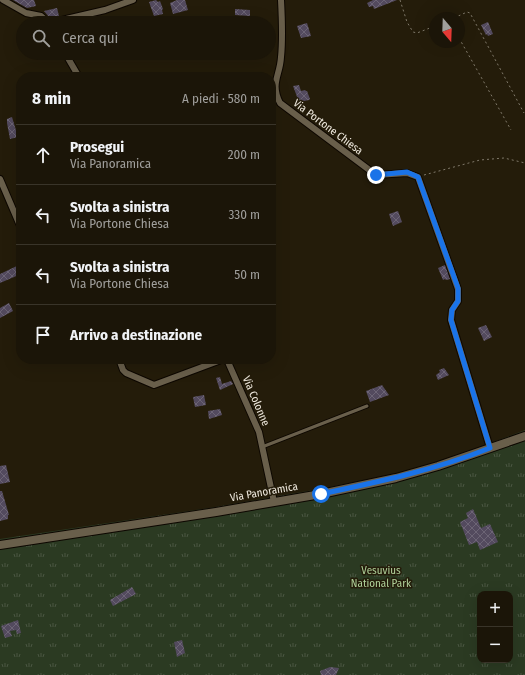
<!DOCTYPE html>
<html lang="it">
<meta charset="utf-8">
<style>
:root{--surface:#1b1508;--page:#241e12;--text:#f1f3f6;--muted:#a09f9c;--line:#393429}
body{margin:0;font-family:"Fira Sans Condensed",sans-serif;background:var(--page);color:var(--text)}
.controls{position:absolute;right:12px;bottom:12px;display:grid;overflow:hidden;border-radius:8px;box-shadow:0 4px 16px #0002}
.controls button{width:36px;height:36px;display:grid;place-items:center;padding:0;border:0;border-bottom:1px solid var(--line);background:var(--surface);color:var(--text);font:20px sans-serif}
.compass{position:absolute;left:429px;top:12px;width:36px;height:36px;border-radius:50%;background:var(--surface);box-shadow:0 4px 16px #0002;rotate:161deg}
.stop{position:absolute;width:12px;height:12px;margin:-9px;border:3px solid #1a73e8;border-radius:50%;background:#fff}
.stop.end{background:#1a73e8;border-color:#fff;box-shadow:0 1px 4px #0008}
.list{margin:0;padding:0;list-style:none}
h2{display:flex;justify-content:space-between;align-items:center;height:52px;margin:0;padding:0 16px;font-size:17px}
h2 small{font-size:13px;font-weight:400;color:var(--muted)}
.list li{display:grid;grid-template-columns:26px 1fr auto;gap:12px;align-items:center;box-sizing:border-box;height:60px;padding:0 16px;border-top:1px solid var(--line)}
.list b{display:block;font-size:15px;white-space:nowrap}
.list p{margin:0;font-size:13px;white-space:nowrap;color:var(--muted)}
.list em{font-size:13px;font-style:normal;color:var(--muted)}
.icon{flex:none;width:22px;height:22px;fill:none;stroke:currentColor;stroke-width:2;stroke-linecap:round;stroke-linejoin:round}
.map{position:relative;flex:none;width:525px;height:675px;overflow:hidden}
.search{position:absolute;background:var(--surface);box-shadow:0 4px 16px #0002;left:16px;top:16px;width:260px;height:44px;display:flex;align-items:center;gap:10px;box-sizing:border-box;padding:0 14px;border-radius:22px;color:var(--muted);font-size:15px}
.panel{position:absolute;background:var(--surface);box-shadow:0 4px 16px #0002;left:16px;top:72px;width:260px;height:292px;border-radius:16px}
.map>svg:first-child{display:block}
.park{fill:url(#park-tufts);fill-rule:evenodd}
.building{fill:url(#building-cross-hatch)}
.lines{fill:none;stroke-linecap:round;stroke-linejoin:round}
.service-casing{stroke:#0d0700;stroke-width:5}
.minor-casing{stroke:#0d0700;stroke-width:8}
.tertiary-casing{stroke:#0d0700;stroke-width:10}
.path{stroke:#80796a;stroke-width:1;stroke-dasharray:2 3;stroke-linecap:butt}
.service{stroke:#695f4b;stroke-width:3}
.minor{stroke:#695f4b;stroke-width:6}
.tertiary{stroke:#695f4b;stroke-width:8}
.route{stroke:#1a73e8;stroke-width:5}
.labels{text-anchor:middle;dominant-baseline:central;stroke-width:3;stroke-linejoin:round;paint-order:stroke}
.street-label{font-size:11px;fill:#eee8dd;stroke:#241c0a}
.park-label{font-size:11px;fill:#b0d19a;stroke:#241c0a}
</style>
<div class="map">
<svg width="525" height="675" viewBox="0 0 525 675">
<defs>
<pattern id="park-tufts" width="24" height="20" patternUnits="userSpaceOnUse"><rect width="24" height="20" fill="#2b3a22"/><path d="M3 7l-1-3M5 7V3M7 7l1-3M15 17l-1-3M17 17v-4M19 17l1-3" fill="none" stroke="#4a5642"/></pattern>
<pattern id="building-cross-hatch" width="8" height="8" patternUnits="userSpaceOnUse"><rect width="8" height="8" fill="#534a5e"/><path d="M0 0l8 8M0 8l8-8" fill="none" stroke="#6c6475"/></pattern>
</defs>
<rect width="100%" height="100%" fill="#241c0a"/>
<path class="park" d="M 525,430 L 525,675 L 0,675 L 0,539 L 209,508 L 325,488 L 419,469 L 457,456 ZM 480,594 L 510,594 L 510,660 L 480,660 Z"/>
<path class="building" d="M 13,0 L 34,0 L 36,6 L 27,8 Z
M 156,0 L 158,2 L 160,1 L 163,9 L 162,10 L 163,14 L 154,16 L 149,2 Z
M 177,0 L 185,0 L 188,10 L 173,14 L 170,3 Z
M 373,0 L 397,0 L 374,9 L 373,6 L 369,7 L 367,3 Z
M 57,8 L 59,16 L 50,18 L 44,11 Z
M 235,9 L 250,10 L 250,16 L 235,15 Z
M 488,22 L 493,34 L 488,36 L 487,34 L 486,35 L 481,25 Z
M 307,23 L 311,36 L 301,38 L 297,26 Z
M 299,85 L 301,91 L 305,90 L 306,91 L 307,91 L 310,99 L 309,100 L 299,102 L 293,86 Z
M 12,117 L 18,137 L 10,139 L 7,123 L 7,119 Z
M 398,211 L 402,222 L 393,226 L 389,214 Z
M 21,264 L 21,274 L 0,283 L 0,274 Z
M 445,265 L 450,279 L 446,280 L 445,279 L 443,280 L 438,268 Z
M 9,303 L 13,311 L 0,318 L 0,308 Z
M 486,325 L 492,337 L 484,341 L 478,328 Z
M 444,368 L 449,375 L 438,380 L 436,375 L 440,372 L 439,370 Z
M 220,377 L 222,384 L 231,381 L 233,384 L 220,390 L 216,378 Z
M 382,385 L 389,395 L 370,402 L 366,391 Z
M 204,395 L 206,405 L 195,407 L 193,397 Z
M 220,409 L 222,415 L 209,419 L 208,411 Z
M 6,465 L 10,482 L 0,484 L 0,466 Z
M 0,491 L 2,491 L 9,515 L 8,515 L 8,519 L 0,521 Z
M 473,509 L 481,528 L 490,524 L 498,542 L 480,550 L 477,542 L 469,545 L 460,522 L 468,518 L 466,513 Z
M 132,587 L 136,594 L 113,606 L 110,600 Z
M 18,620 L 21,633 L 17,634 L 16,630 L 10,631 L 12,636 L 5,638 L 1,626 Z
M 182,640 L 185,653 L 177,657 L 174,642 Z
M 330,667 L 339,668 L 336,675 L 321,675 L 320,671 Z"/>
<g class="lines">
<g class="service-casing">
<path id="service" d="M 262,447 L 367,406"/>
</g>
<g class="minor-casing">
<path id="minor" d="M 3,0 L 26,13 L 41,16 L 49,23
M 281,0 C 282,19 283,38 281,57 C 280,76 270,83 280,103 L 376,175 L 407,173 L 418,177 L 458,289 L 458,301 L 452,310 L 451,320 L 490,448
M 49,23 L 105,10 L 133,0
M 65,53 L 79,77
M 0,179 L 21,228
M 119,359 L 123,370 L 126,373 L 154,385 L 221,360 L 225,360 L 228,362 L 259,432 L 274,502"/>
</g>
<g class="tertiary-casing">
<path id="tertiary" d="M 0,545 L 216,512 L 321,494 L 396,478 L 438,466 L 525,436"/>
</g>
<path class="path" d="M 400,0 L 407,22 L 413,32 L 417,33 L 435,26
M 454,18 L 467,12 L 470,13 L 524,113
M 459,38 L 511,130
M 424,175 L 480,160 L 504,158 L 525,163"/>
<use href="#service" class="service"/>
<use href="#minor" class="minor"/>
<use href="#tertiary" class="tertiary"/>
</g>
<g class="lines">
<path class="route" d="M 321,494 C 378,482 435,470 490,448 L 451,320 L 452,310 L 458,301 L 458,288 L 418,177 L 407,172 L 376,175"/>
</g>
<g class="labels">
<g class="street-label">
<text transform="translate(328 127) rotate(37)">Via Portone Chiesa</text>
<text transform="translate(256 401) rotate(67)">Via Colonne</text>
<text transform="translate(264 492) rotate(-10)">Via Panoramica</text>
</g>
<g class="park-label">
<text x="381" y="570">Vesuvius<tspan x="381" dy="13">National Park</tspan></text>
</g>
</g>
</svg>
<div class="controls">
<button>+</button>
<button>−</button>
</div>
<svg class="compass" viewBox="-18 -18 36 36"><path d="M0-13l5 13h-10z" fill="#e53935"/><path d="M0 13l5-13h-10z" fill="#a09f9c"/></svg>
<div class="stop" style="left:321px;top:494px"></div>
<div class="stop end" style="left:376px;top:175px"></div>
<div class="search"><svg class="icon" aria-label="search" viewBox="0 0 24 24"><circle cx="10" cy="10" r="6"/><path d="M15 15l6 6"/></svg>Cerca qui</div>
<section class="panel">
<h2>8 min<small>A piedi · 580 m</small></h2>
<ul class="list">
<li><svg class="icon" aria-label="ahead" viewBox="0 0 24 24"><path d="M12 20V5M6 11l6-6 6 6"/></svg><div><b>Prosegui</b><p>Via Panoramica</p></div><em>200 m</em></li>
<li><svg class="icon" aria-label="left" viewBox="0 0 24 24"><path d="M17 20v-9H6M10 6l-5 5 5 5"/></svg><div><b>Svolta a sinistra</b><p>Via Portone Chiesa</p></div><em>330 m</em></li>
<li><svg class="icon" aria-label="left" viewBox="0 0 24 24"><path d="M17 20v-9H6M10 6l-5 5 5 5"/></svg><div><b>Svolta a sinistra</b><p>Via Portone Chiesa</p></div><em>50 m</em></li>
<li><svg class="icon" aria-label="arrive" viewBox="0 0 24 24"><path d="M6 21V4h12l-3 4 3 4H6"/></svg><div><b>Arrivo a destinazione</b></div></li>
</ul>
</section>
</div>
